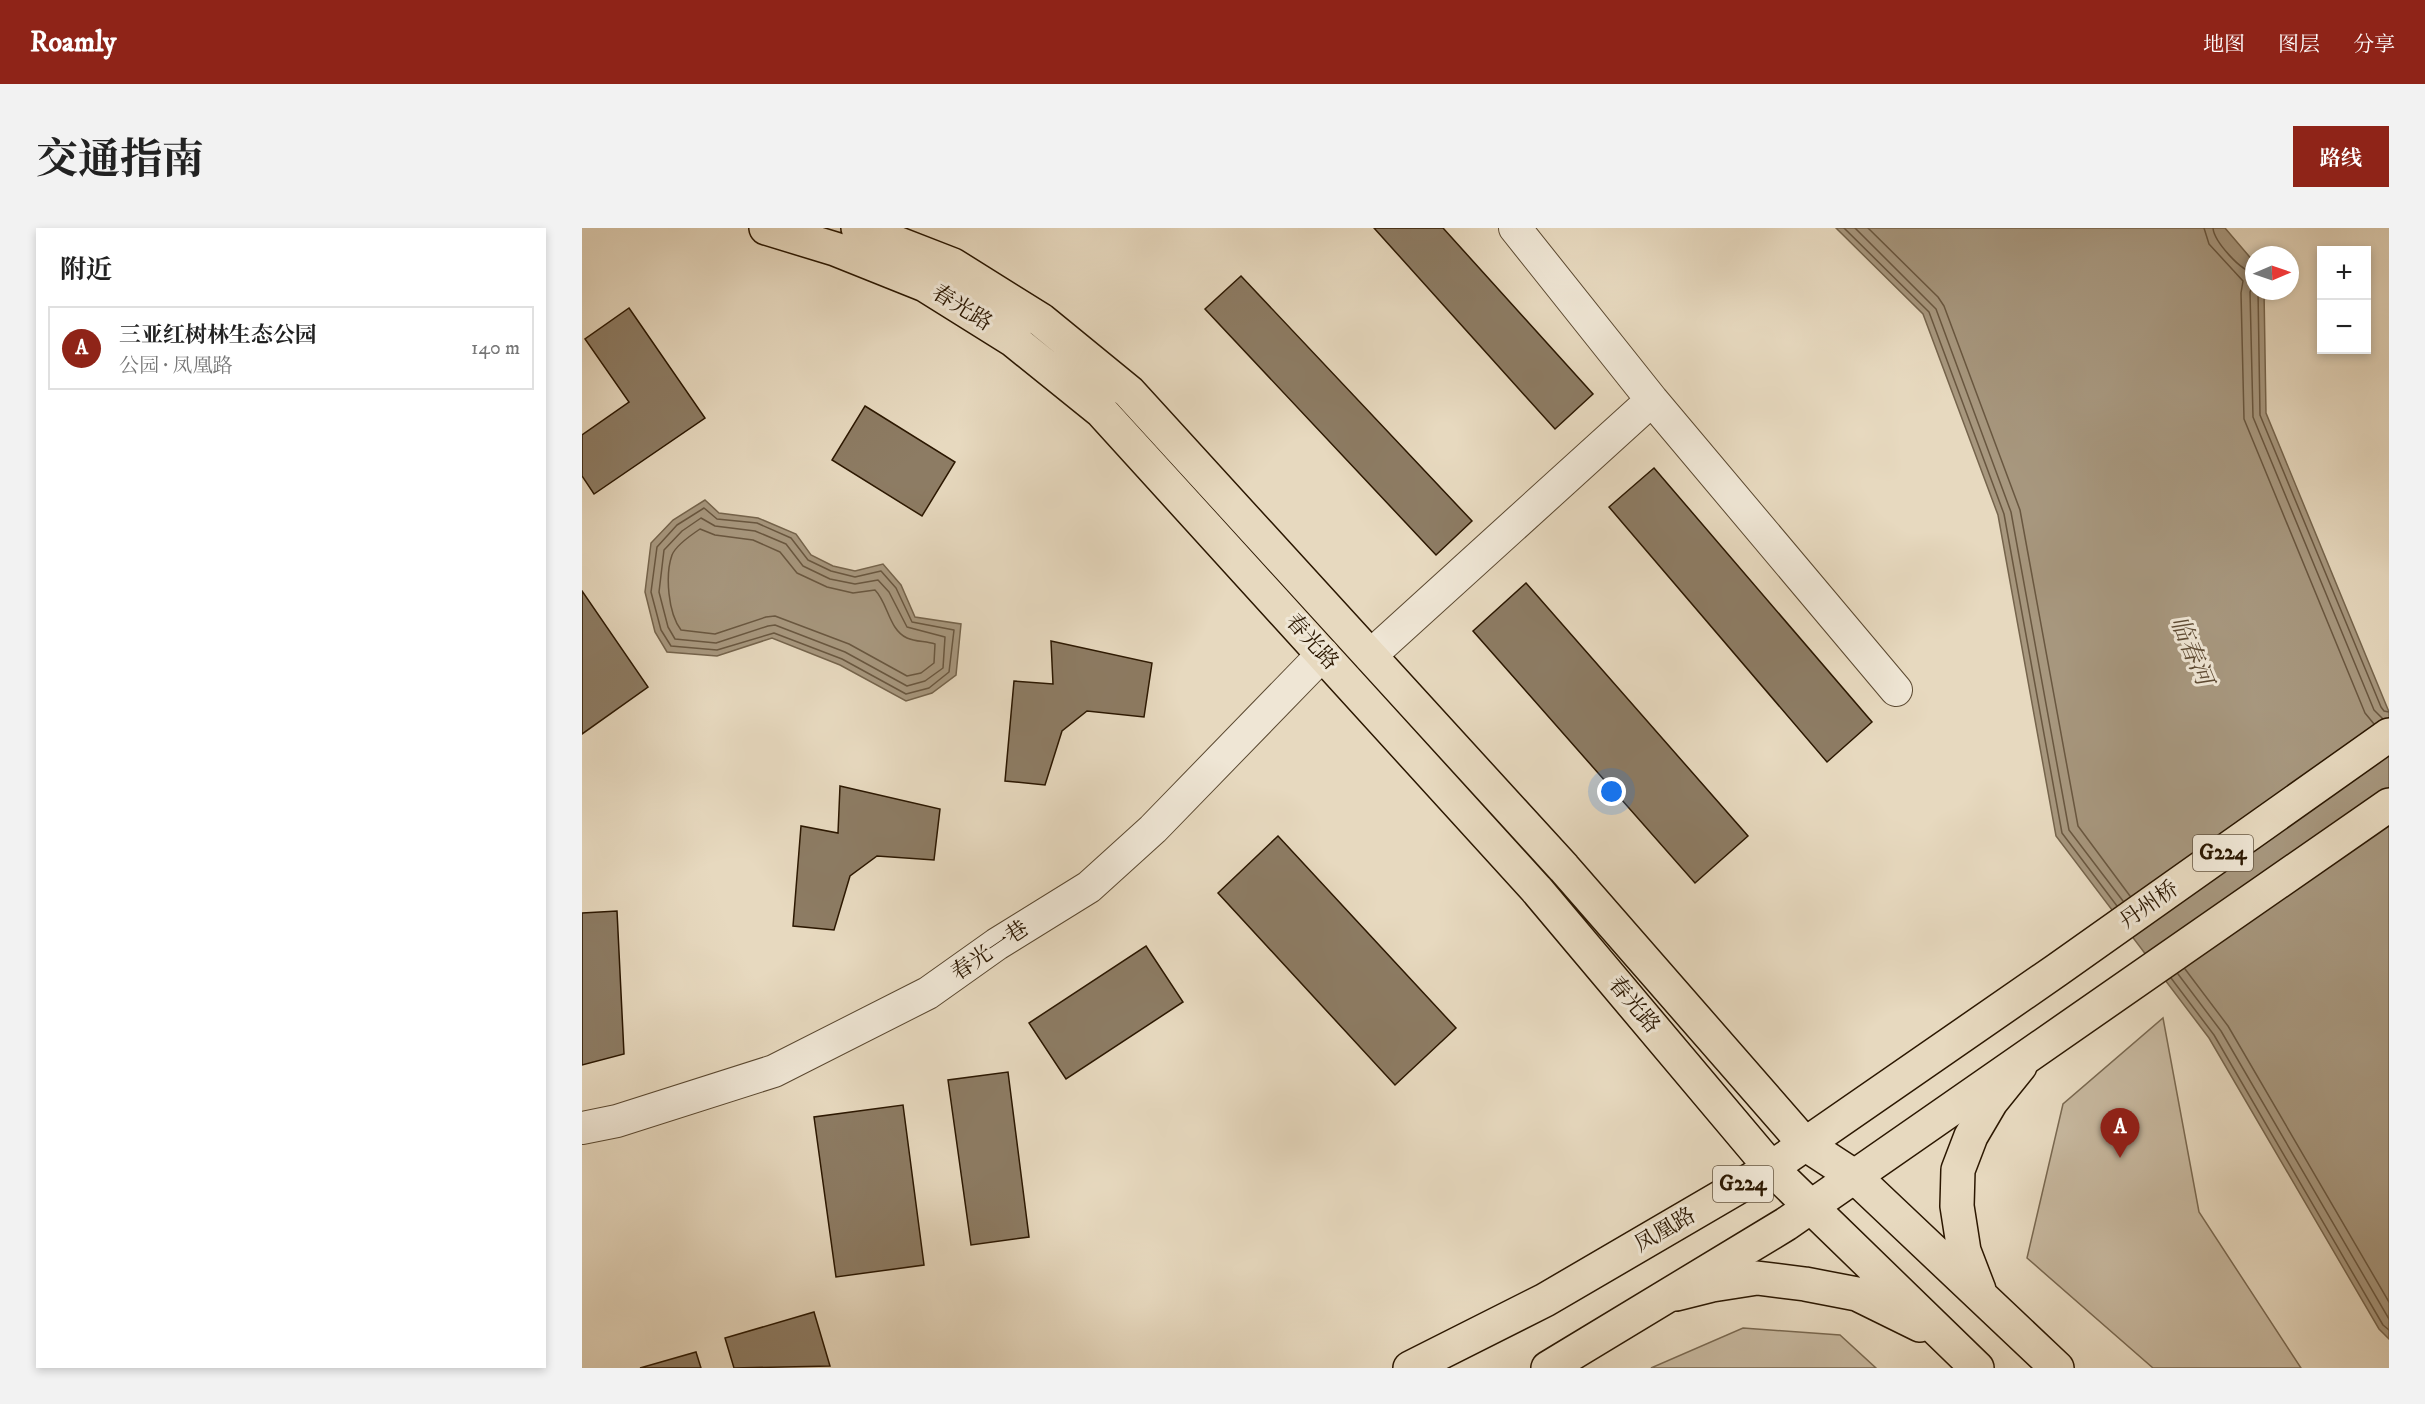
<!DOCTYPE html>
<html lang="zh">
<meta charset="utf-8">
<style>
:root{--surface:#fff;--page:#f2f2f2;--text:#222;--muted:#767676;--line:#e0e0e0;--accent:#8f2418}
body{margin:0;font-family:"IM FELL DW Pica","Noto Serif SC",serif;background:var(--page);color:var(--text)}
.controls{position:absolute;right:18px;top:18px;display:grid;overflow:hidden;border-radius:0px;box-shadow:0 3px 9px #0003}
.controls button{width:54px;height:54px;display:grid;place-items:center;padding:0;border:0;border-bottom:2px solid var(--line);background:var(--surface);color:var(--text);font:30px sans-serif}
.compass{position:absolute;left:1663px;top:18px;width:54px;height:54px;border-radius:50%;background:var(--surface);box-shadow:0 3px 9px #0003;rotate:88deg}
.you{position:absolute;left:1030px;top:564px;width:21px;height:21px;margin:-15px;border:4px solid #fff;border-radius:50%;background:#1a73e8;box-shadow:0 0 0 9px #1a73e833}
.badge{display:grid;place-items:center;width:39px;height:39px;border-radius:50%;background:var(--accent);color:#fff;font-size:20px;font-weight:700}
.pin{position:absolute;translate:-50% -50px;filter:drop-shadow(0 2px 3px #0008)}
.pin::after{content:'';position:absolute;top:32px;width:21px;height:18px;background:inherit;clip-path:polygon(0 0,100% 0,50% 100%)}
.list{margin:0;padding:0;list-style:none}
h2{display:flex;justify-content:space-between;align-items:center;height:78px;margin:0;padding:0 24px;font-size:26px}
h2 small{font-size:20px;font-weight:400;color:var(--muted)}
.list li{display:grid;grid-template-columns:39px 1fr auto;gap:18px;align-items:center;box-sizing:border-box;height:84px;margin:0 12px 12px;padding:0 12px;border:2px solid var(--line);border-radius:0px}
.list b{display:block;font-size:22px;white-space:nowrap}
.list p{margin:0;font-size:20px;white-space:nowrap;color:var(--muted)}
.list em{font-size:20px;font-style:normal;color:var(--muted)}
.map{position:relative;flex:none;width:1807px;height:1140px;overflow:hidden;border-radius:0px}
header{display:flex;align-items:center;gap:36px;box-sizing:border-box;height:84px;padding:0 30px;background:var(--accent);color:#fff}
header strong{font-size:28px}
nav{display:flex;gap:33px;margin-inline-start:auto;font-size:21px}
.intro{display:flex;align-items:center;justify-content:space-between;box-sizing:border-box;height:144px;padding:0 36px}
h1{margin:0;font-size:42px}
.button{padding:15px 27px;border-radius:0px;background:var(--accent);color:#fff;font-size:21px;font-weight:700}
main{display:flex;gap:36px;padding:0 36px}
aside{flex:1;background:var(--surface);border-radius:0px;box-shadow:0 3px 9px #0003}
.map>svg:first-child{display:block}
.green{fill:#c7b89f;stroke:#796850;stroke-width:1.5}
.water{fill:#a7977e;stroke:#75644c;stroke-width:1.5}
.lines{fill:none;stroke-linecap:round;stroke-linejoin:round}
.shore{stroke:#695740;stroke-width:1.5}
.building{fill:#8d7c64;stroke:#2b1701;stroke-width:1.5}
.minor-casing{stroke:#5a4830;stroke-width:34}
.major-casing{stroke:#2b1701;stroke-width:36}
.highway-casing{stroke:#2b1701;stroke-width:36}
.minor{stroke:#efe6d5;stroke-width:32}
.major{stroke:#e7d9bf;stroke-width:33}
.highway{stroke:#e7d9bf;stroke-width:33}
.labels{text-anchor:middle;dominant-baseline:central;stroke-width:6;stroke-linejoin:round;paint-order:stroke}
.shield{fill:#efe6d5;stroke:#665541;stroke-width:1.5}
.shield-label{font-size:21px;font-weight:bold;fill:#2b1701}
.street-label{font-size:22px;fill:#2b1701;stroke:#efe6d5}
.water-label{font-size:24px;font-style:italic;fill:#5d4a33;stroke:#efe6d5}
</style>
<header>
<strong>Roamly</strong>
<nav><a>地图</a><a>图层</a><a>分享</a></nav>
</header>
<div class="intro"><h1>交通指南</h1><a class="button">路线</a></div>
<main>
<aside>
<h2>附近<small></small></h2>
<ul class="list">
<li><span class="badge">A</span><div><b>三亚红树林生态公园</b><p>公园 · 凤凰路</p></div><em>140 m</em></li>
</ul>
</aside>
<div class="map">
<svg width="1807" height="1140" viewBox="0 0 1807 1140">
<rect width="100%" height="100%" fill="#e7d9bf"/>
<filter id="stains"><feTurbulence type="fractalNoise" baseFrequency=".00333" numOctaves="4"/><feColorMatrix values="0 0 0 0 .2 0 0 0 0 .09 0 0 0 0 .02 0 0 0 .5 -.17"/></filter>
<radialGradient id="worn" r=".72"><stop offset=".6" stop-color="#630" stop-opacity="0"/><stop offset="1" stop-color="#630" stop-opacity=".3"/></radialGradient>
<path class="green" d="M 1581,790 L 1617,984 L 1719,1140 L 1571,1140 L 1445,1030 L 1481,876 Z
M 1161,1100 L 1258,1107 L 1294,1140 L 1069,1140 Z"/>
<path class="water" d="M 1254,0 L 1643,0 L 1672,34 L 1672,63 L 1682,63 L 1684,185 L 1807,484 L 1807,1111 L 1797,1101 L 1627,810 L 1474,608 L 1416,287 L 1341,86 Z
M 123,272 L 137,285 L 176,290 L 214,306 L 229,327 L 251,338 L 273,343 L 301,336 L 319,357 L 333,389 L 379,396 L 374,447 L 350,465 L 324,473 L 258,437 L 190,410 L 135,428 L 85,424 L 73,404 L 63,364 L 69,315 L 91,292 Z"/>
<g class="lines">
<path class="shore" d="M 1262,0 L 1347,84 L 1422,286 L 1480,605 L 1535,678
M 1273,0 L 1354,81 L 1429,284 L 1487,602 L 1541,673
M 1286,0 L 1356,69 L 1362,78 L 1438,282 L 1496,598 L 1548,668
M 1622,0 L 1627,16 L 1661,53 L 1659,65 L 1662,191 L 1783,485 L 1792,496
M 1631,0 C 1632,13 1659,44 1672,44
M 1672,54 L 1668,64 L 1671,189 L 1792,482 L 1801,491
M 1676,63 L 1678,187 L 1799,479 L 1802,483 L 1807,484
M 122,280 L 135,291 L 175,295 L 209,310 L 226,332 L 249,343 L 273,349 L 299,343 L 314,360 L 330,394 L 372,402 L 367,444 L 347,460 L 324,466 L 260,431 L 192,405 L 135,422 L 89,418 L 79,402 L 69,364 L 75,319 L 95,297 Z
M 119,290 L 133,298 L 173,303 L 204,316 L 221,338 L 248,351 L 273,356 L 296,352 L 307,364 L 325,399 L 363,409 L 361,440 L 343,453 L 325,458 L 263,424 L 193,397 L 186,398 L 134,415 L 93,411 L 86,399 L 77,364 L 82,322 L 100,303 Z
M 118,301 L 133,307 L 171,312 L 198,324 L 215,345 L 245,359 L 271,365 L 293,362 C 306,375 307,402 325,410 C 334,414 344,413 353,416 L 352,435 L 339,445 L 325,448 L 267,416 L 193,388 L 184,389 L 133,406 L 99,402 C 86,385 83,347 90,327 C 94,317 109,307 118,301 Z
M 1603,741 L 1646,798 L 1807,1074
M 1596,746 L 1639,803 L 1807,1091
M 1589,750 L 1632,807 L 1801,1097 L 1807,1102"/>
</g>
<path class="building" d="M 792,0 L 861,0 L 1011,166 L 973,201 Z
M 659,48 L 890,293 L 854,327 L 623,81 Z
M 47,80 L 123,190 L 12,266 L 0,248 L 0,207 L 47,174 L 3,111 Z
M 283,178 L 373,234 L 340,288 L 250,232 Z
M 1072,240 L 1290,494 L 1245,534 L 1027,279 Z
M 944,355 L 1166,608 L 1113,655 L 891,403 Z
M 0,363 L 66,459 L 0,506 Z
M 469,413 L 570,435 L 562,489 L 505,483 L 480,503 L 463,557 L 423,553 L 432,453 L 471,456 Z
M 258,558 L 358,581 L 352,632 L 295,628 L 268,648 L 252,702 L 211,698 L 219,598 L 256,605 Z
M 696,608 L 874,800 L 813,857 L 636,665 Z
M 35,683 L 42,826 L 0,837 L 0,685 Z
M 564,718 L 601,774 L 484,851 L 447,795 Z
M 426,844 L 447,1009 L 389,1017 L 366,852 Z
M 321,877 L 342,1037 L 254,1049 L 232,889 Z
M 232,1084 L 248,1138 L 152,1140 L 143,1110 Z
M 114,1124 L 119,1140 L 58,1140 Z"/>
<g class="lines">
<g class="minor-casing">
<path id="minor" d="M 933,0 L 1070,172 L 1314,462
M 788,428 L 1070,172
M 0,900 L 35,893 L 192,843 L 346,765 L 415,716 L 507,659 L 571,601 L 741,426"/>
</g>
<g class="major-casing">
<path id="major" d="M 184,0 L 253,21 L 343,57 L 431,112 L 519,183 L 954,661 L 1189,940 L 1395,1140
M 276,0 L 371,37 L 459,92 L 547,164 L 982,640 L 1223,916 L 1272,948 L 1475,1140
M 1397,1062 L 1382,1023 L 1375,978 L 1376,942 L 1389,908 L 1409,874 L 1438,838
M 1094,1066 L 1130,1057 L 1175,1050 L 1223,1056 L 1275,1066 L 1338,1097"/>
</g>
<g class="highway-casing">
<path id="highway" d="M 828,1140 L 963,1072 L 1189,940 L 1475,742 L 1807,507
M 966,1140 L 1204,996 L 1807,577"/>
</g>
<use href="#minor" class="minor"/>
<use href="#major" class="major"/>
<use href="#highway" class="highway"/>
</g>
<g class="labels">
<g class="shield">
<rect x="1611" y="607" width="60" height="36" rx="4.5"/>
<rect x="1131" y="938" width="60" height="36" rx="4.5"/>
</g>
<g class="shield-label">
<text x="1641" y="625">G224</text>
<text x="1161" y="956">G224</text>
</g>
<g class="street-label">
<text transform="translate(380 80) rotate(32)">春光路</text>
<text transform="translate(730 414) rotate(48)">春光路</text>
<text transform="translate(1567 677) rotate(-35)">丹州桥</text>
<text transform="translate(408 723) rotate(-34)">春光一巷</text>
<text transform="translate(1052 777) rotate(50)">春光路</text>
<text transform="translate(1083 1002) rotate(-30)">凤凰路</text>
</g>
<g class="water-label">
<text transform="translate(1609 423) rotate(67)">临春河</text>
</g>
</g>
<rect width="100%" height="100%" filter="url(#stains)"/>
<rect width="100%" height="100%" fill="url(#worn)"/>
</svg>
<div class="controls">
<button>+</button>
<button>−</button>
</div>
<svg class="compass" viewBox="-18 -18 36 36"><path d="M0-13l5 13h-10z" fill="#e53935"/><path d="M0 13l5-13h-10z" fill="#767676"/></svg>
<div class="you"></div>
<div class="pin badge" style="left:1538px;top:930px">A</div>
</div>
</main>
